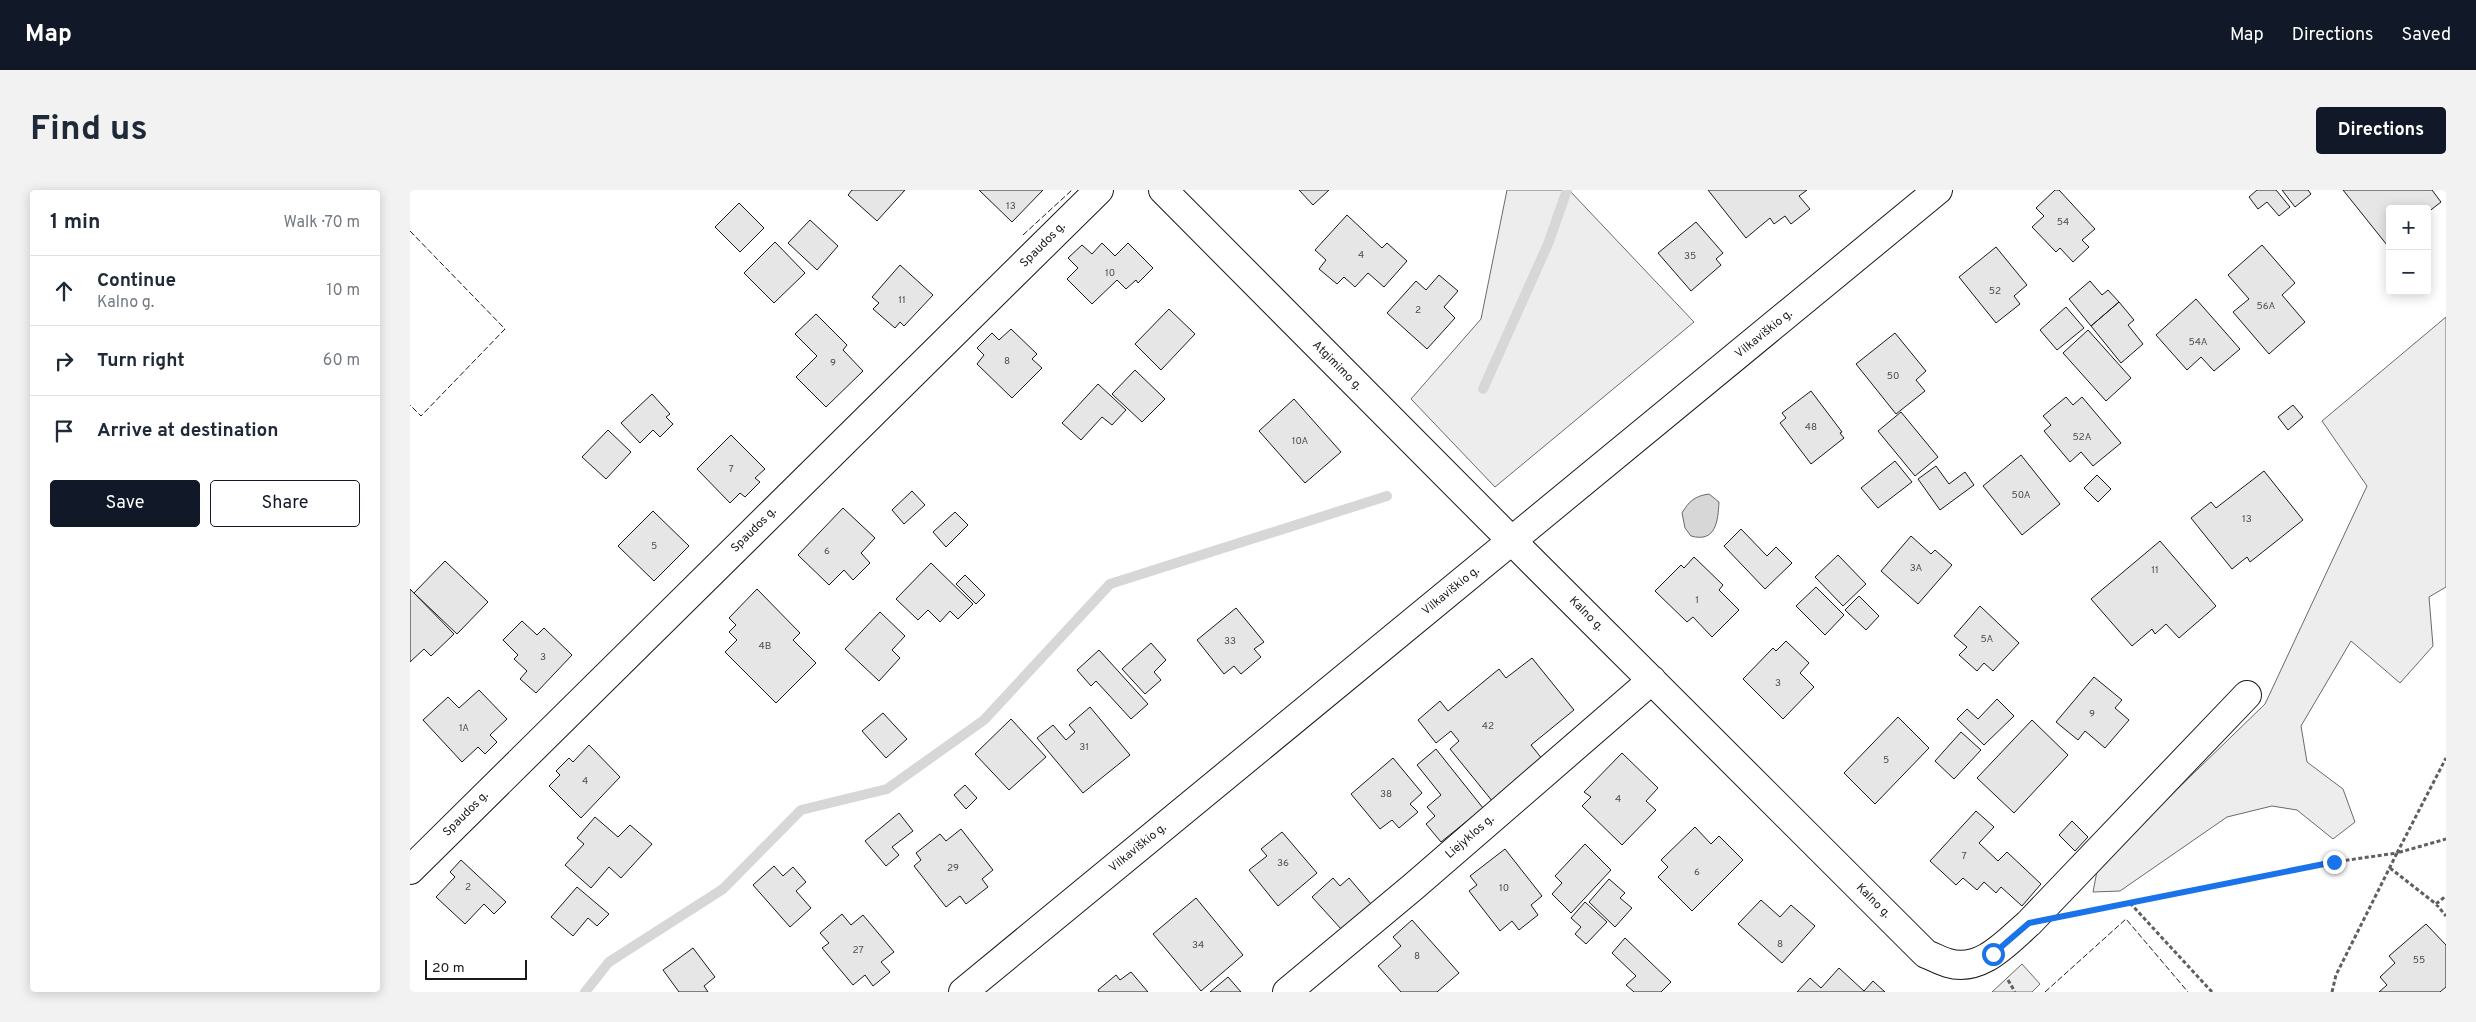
<!DOCTYPE html>
<meta charset="utf-8">
<style>
:root{--surface:#fff;--page:#f2f2f3;--text:#1f2937;--muted:#747a83;--line:#e0e1e3;--accent:#111827}
body{margin:0;font-family:Overpass,sans-serif;background:var(--page);color:var(--text)}
.controls{position:absolute;right:15px;top:15px;display:grid;overflow:hidden;border-radius:5px;box-shadow:0 2px 12px #0003}
.controls button{width:45px;height:45px;display:grid;place-items:center;padding:0;border:0;border-bottom:1px solid var(--line);background:var(--surface);color:var(--text);font:25px sans-serif}
.scale{position:absolute;left:15px;bottom:12px;width:102px;box-sizing:border-box;padding-left:5px;border:2px solid #1a1a1a;border-top:0;font-size:14px;line-height:18px;white-space:nowrap;color:#1a1a1a;-webkit-text-stroke:4px #fff;paint-order:stroke}
.stop{position:absolute;width:15px;height:15px;margin:-11px;border:4px solid #1a73e8;border-radius:50%;background:#fff}
.stop.end{background:#1a73e8;border-color:#fff;box-shadow:0 1px 5px #0008}
.list{margin:0;padding:0;list-style:none}
h2{display:flex;justify-content:space-between;align-items:center;height:65px;margin:0;padding:0 20px;font-size:21px}
h2 small{font-size:16px;font-weight:400;color:var(--muted)}
.list li{display:grid;grid-template-columns:32px 1fr auto;gap:15px;align-items:center;box-sizing:border-box;height:70px;padding:0 20px;border-top:1px solid var(--line)}
.list b{display:block;font-size:19px;white-space:nowrap}
.list p{margin:0;font-size:16px;white-space:nowrap;color:var(--muted)}
.list em{font-size:16px;font-style:normal;color:var(--muted)}
.actions{display:flex;gap:10px;padding:15px 20px}
.actions a{flex:1;padding:11px 0;border:1px solid var(--accent);border-radius:5px;text-align:center;font-size:18px;color:var(--accent)}
.actions .main{background:var(--accent);color:#fff}
.icon{flex:none;width:28px;height:28px;fill:none;stroke:currentColor;stroke-width:2;stroke-linecap:round;stroke-linejoin:round}
.map{position:relative;flex:none;width:2036px;height:802px;overflow:hidden;border-radius:5px}
header{display:flex;align-items:center;gap:30px;box-sizing:border-box;height:70px;padding:0 25px;background:var(--accent);color:#fff}
header strong{font-size:24px}
nav{display:flex;gap:28px;margin-inline-start:auto;font-size:18px}
.intro{display:flex;align-items:center;justify-content:space-between;box-sizing:border-box;height:120px;padding:0 30px}
h1{margin:0;font-size:35px}
.button{padding:12px 22px;border-radius:5px;background:var(--accent);color:#fff;font-size:18px;font-weight:700}
main{display:flex;gap:30px;padding:0 30px}
aside{flex:1;background:var(--surface);border-radius:5px;box-shadow:0 2px 12px #0003}
.map>svg:first-child{display:block}
.built{fill:#ededed;stroke:#6a6a6a}
.water{fill:#d7d7d7;stroke:#6a6a6a}
.lines{fill:none;stroke-linecap:round;stroke-linejoin:round}
.stream{stroke:#d7d7d7;stroke-width:10}
.building{fill:#e6e6e6;stroke:#1a1a1a}
.street-casing{stroke:#1a1a1a;stroke-width:30}
.highway-casing{stroke:#1a1a1a;stroke-width:30}
.path{stroke:#5f5f5f;stroke-width:3;stroke-dasharray:4 2.5;stroke-linecap:butt}
.street{stroke:#fff;stroke-width:28}
.highway{stroke:#fff;stroke-width:28}
.fence{stroke:#1a1a1a;stroke-width:1;stroke-dasharray:6 2.5;stroke-linecap:butt}
.route{stroke:#1a73e8;stroke-width:6}
.labels{text-anchor:middle;dominant-baseline:central;stroke-width:4;stroke-linejoin:round;paint-order:stroke}
.number-label{font-size:10px;fill:#4d4d4d}
.street-label{font-size:12px;fill:#1a1a1a;stroke:#fff}
</style>
<header>
<strong>Map</strong>
<nav><a>Map</a><a>Directions</a><a>Saved</a></nav>
</header>
<div class="intro"><h1>Find us</h1><a class="button">Directions</a></div>
<main>
<aside>
<h2>1 min<small>Walk · 70 m</small></h2>
<ul class="list">
<li><svg class="icon" aria-label="ahead" viewBox="0 0 24 24"><path d="M12 20V5M6 11l6-6 6 6"/></svg><div><b>Continue</b><p>Kalno g.</p></div><em>10 m</em></li>
<li><svg class="icon" aria-label="right" viewBox="0 0 24 24"><path d="M7 20v-9h11M14 6l5 5-5 5"/></svg><div><b>Turn right</b></div><em>60 m</em></li>
<li><svg class="icon" aria-label="arrive" viewBox="0 0 24 24"><path d="M6 21V4h12l-3 4 3 4H6"/></svg><div><b>Arrive at destination</b></div></li>
</ul>
<div class="actions"><a class="main">Save</a><a>Share</a></div>
</aside>
<div class="map">
<svg width="2036" height="802" viewBox="0 0 2036 802">
<rect width="100%" height="100%" fill="#fff"/>
<path class="built" d="M 1097,0 L 1159,0 L 1284,132 L 1085,297 L 1001,209 L 1071,129 Z
M 2036,127 L 2036,397 L 2019,407 L 2023,456 L 1990,493 L 1941,451 L 1891,536 L 1897,572 L 1933,599 L 1945,632 L 1923,649 L 1887,620 L 1862,616 L 1817,627 L 1710,701 L 1683,702 L 1688,676 L 1855,514 L 1957,296 L 1912,231 Z
M 1612,774 L 1630,794 L 1622,802 L 1582,802 Z"/>
<path class="water" d="M 1299,304 L 1309,312 C 1308,331 1306,353 1281,346 L 1275,338 L 1272,323 C 1279,311 1285,306 1299,304 Z"/>
<g class="lines">
<path class="stream" d="M 1073,199 L 1138,54 L 1157,0
M 175,802 L 199,772 L 313,699 L 391,620 L 477,599 L 574,530 L 700,394 L 977,306"/>
</g>
<path class="building" d="M 442,0 L 495,0 L 467,31 L 438,5 Z
M 569,0 L 633,0 L 602,32 Z
M 889,0 L 919,0 L 903,15 Z
M 1298,0 L 1397,0 L 1389,6 L 1400,19 L 1381,34 L 1375,26 L 1364,34 L 1360,28 L 1336,48 Z
M 1645,0 L 1649,0 L 1685,39 L 1672,50 L 1679,57 L 1663,72 L 1650,58 L 1646,62 L 1622,37 L 1634,26 L 1626,18 Z
M 1847,0 L 1866,0 L 1880,17 L 1869,26 L 1857,12 L 1848,19 L 1839,7 Z
M 1872,0 L 1898,0 L 1901,4 L 1885,17 Z
M 1933,0 L 2022,0 L 2031,12 L 2017,23 L 2017,19 L 1980,19 L 1980,52 L 1977,55 Z
M 329,13 L 354,38 L 330,62 L 305,37 Z
M 937,25 L 972,58 L 977,53 L 997,71 L 974,97 L 958,83 L 945,97 L 934,87 L 927,94 L 909,79 L 916,70 L 905,60 Z
M 400,30 L 428,56 L 407,80 L 378,53 Z
M 1286,32 L 1313,63 L 1306,69 L 1311,75 L 1281,101 L 1248,63 Z
M 365,52 L 395,83 L 364,113 L 334,83 Z
M 692,53 L 705,66 L 718,53 L 743,78 L 728,93 L 726,90 L 716,99 L 707,90 L 682,114 L 657,89 L 668,78 L 658,68 L 672,55 L 682,64 Z
M 1852,55 L 1885,93 L 1872,105 L 1895,132 L 1859,164 L 1823,122 L 1839,109 L 1818,85 Z
M 1586,57 L 1617,95 L 1604,106 L 1610,114 L 1586,133 L 1549,87 Z
M 490,75 L 523,105 L 494,136 L 490,132 L 485,138 L 463,119 L 469,113 L 462,107 Z
M 1029,85 L 1048,101 L 1034,117 L 1045,128 L 1017,159 L 977,123 L 1006,91 L 1016,100 Z
M 1680,91 L 1692,105 L 1698,100 L 1709,112 L 1681,136 L 1659,109 Z
M 1786,109 L 1830,159 L 1804,181 L 1791,167 L 1777,180 L 1746,145 Z
M 1709,112 L 1724,130 L 1718,135 L 1733,154 L 1711,173 L 1681,136 Z
M 1656,117 L 1674,138 L 1647,160 L 1630,140 Z
M 759,119 L 785,144 L 751,180 L 725,154 Z
M 406,124 L 437,155 L 433,160 L 453,181 L 416,217 L 386,187 L 407,166 L 385,144 Z
M 601,139 L 627,164 L 622,169 L 632,178 L 602,208 L 567,174 L 574,165 L 567,158 L 582,143 L 589,150 Z
M 1678,140 L 1721,188 L 1696,211 L 1653,163 Z
M 1485,143 L 1516,181 L 1506,190 L 1515,201 L 1486,224 L 1446,174 Z
M 725,180 L 755,209 L 732,232 L 702,204 Z
M 688,194 L 716,220 L 702,235 L 692,227 L 671,250 L 652,233 Z
M 1401,201 L 1432,242 L 1430,243 L 1434,248 L 1401,274 L 1370,233 L 1376,228 L 1372,223 Z
M 242,204 L 260,224 L 256,227 L 263,234 L 250,247 L 243,240 L 230,253 L 211,233 Z
M 1656,207 L 1663,215 L 1672,207 L 1711,253 L 1683,276 L 1671,262 L 1660,272 L 1634,241 L 1641,235 L 1633,226 Z
M 884,209 L 931,262 L 895,293 L 849,241 Z
M 1883,215 L 1893,227 L 1878,240 L 1868,227 Z
M 1491,222 L 1528,267 L 1505,286 L 1468,241 Z
M 198,240 L 221,262 L 196,289 L 172,267 Z
M 321,245 L 355,279 L 345,288 L 350,292 L 335,307 L 330,303 L 320,313 L 287,279 Z
M 1611,265 L 1650,314 L 1612,345 L 1573,296 Z
M 1485,271 L 1502,292 L 1468,318 L 1451,298 Z
M 1526,276 L 1539,294 L 1555,282 L 1564,295 L 1530,320 L 1508,289 Z
M 1854,281 L 1893,330 L 1840,372 L 1837,367 L 1822,379 L 1781,328 L 1801,312 L 1806,318 Z
M 1687,285 L 1701,299 L 1688,312 L 1674,298 Z
M 502,301 L 515,315 L 494,334 L 482,320 Z
M 433,318 L 465,348 L 451,363 L 460,373 L 443,390 L 434,380 L 419,395 L 388,365 Z
M 243,321 L 279,356 L 244,391 L 208,356 Z
M 545,322 L 558,335 L 536,357 L 523,342 Z
M 1331,339 L 1357,366 L 1366,357 L 1382,373 L 1355,399 L 1314,356 Z
M 1501,346 L 1521,364 L 1525,360 L 1542,375 L 1508,414 L 1471,381 Z
M 1750,351 L 1806,416 L 1769,448 L 1756,434 L 1745,444 L 1742,439 L 1722,456 L 1681,409 Z
M 1428,365 L 1456,394 L 1433,416 L 1405,387 Z
M 1284,367 L 1313,395 L 1309,400 L 1329,420 L 1302,447 L 1283,427 L 1277,432 L 1245,401 L 1271,375 L 1274,378 Z
M 35,371 L 78,412 L 47,444 L 4,403 Z
M 521,373 L 563,414 L 548,429 L 540,421 L 530,432 L 518,420 L 508,430 L 486,409 Z
M 555,385 L 575,405 L 566,414 L 546,394 Z
M 1406,397 L 1434,425 L 1415,445 L 1386,416 Z
M 0,399 L 44,444 L 21,466 L 14,459 L 0,472 Z
M 347,399 L 390,443 L 383,450 L 406,473 L 366,513 L 315,462 L 327,450 L 319,442 L 326,435 L 319,428 Z
M 1449,406 L 1469,426 L 1456,440 L 1435,420 Z
M 1570,416 L 1609,453 L 1583,481 L 1574,473 L 1567,481 L 1549,465 L 1557,457 L 1544,446 Z
M 826,418 L 854,452 L 844,459 L 851,467 L 831,484 L 824,476 L 814,484 L 787,450 Z
M 470,422 L 495,446 L 482,460 L 490,468 L 469,491 L 435,459 Z
M 112,431 L 127,445 L 134,438 L 162,465 L 126,503 L 110,489 L 117,481 L 104,469 L 108,465 L 93,450 Z
M 1376,451 L 1399,473 L 1390,483 L 1404,497 L 1373,529 L 1333,489 L 1363,458 L 1366,461 Z
M 741,453 L 756,470 L 744,482 L 751,490 L 735,504 L 712,479 Z
M 689,460 L 738,514 L 721,529 L 686,491 L 681,496 L 667,480 Z
M 1122,468 L 1164,520 L 1121,555 L 1133,570 L 1083,612 L 1040,559 L 1049,551 L 1041,541 L 1026,553 L 1008,530 L 1030,511 L 1038,521 L 1089,479 L 1096,488 Z
M 1684,487 L 1712,510 L 1705,518 L 1719,530 L 1695,558 L 1675,541 L 1668,550 L 1646,532 Z
M 69,500 L 97,529 L 80,545 L 87,552 L 75,564 L 68,557 L 52,572 L 13,530 L 38,507 L 49,518 Z
M 1587,509 L 1604,526 L 1574,555 L 1547,529 L 1557,519 L 1568,529 Z
M 680,517 L 720,565 L 673,603 L 627,548 L 643,535 L 656,550 L 665,542 L 659,535 Z
M 473,523 L 497,549 L 476,568 L 452,541 Z
M 1488,527 L 1519,558 L 1465,614 L 1434,583 Z
M 601,529 L 636,567 L 599,600 L 565,564 Z
M 1622,530 L 1658,565 L 1604,623 L 1567,588 Z
M 1551,542 L 1571,560 L 1544,589 L 1525,571 Z
M 179,555 L 210,587 L 171,628 L 139,596 L 150,585 L 146,581 L 159,568 L 163,572 Z
M 1026,559 L 1073,618 L 1031,652 L 1016,634 L 1025,626 L 1017,617 L 1031,605 L 1007,575 Z
M 1212,563 L 1248,598 L 1236,611 L 1246,620 L 1212,655 L 1172,616 L 1181,607 L 1174,602 Z
M 983,568 L 1012,603 L 1000,614 L 1008,622 L 989,638 L 982,630 L 970,639 L 941,604 Z
M 555,595 L 567,608 L 556,619 L 544,605 Z
M 1566,621 L 1584,637 L 1569,653 L 1588,671 L 1597,662 L 1631,694 L 1612,716 L 1591,697 L 1586,703 L 1574,692 L 1567,700 L 1553,688 L 1546,695 L 1520,671 Z
M 489,623 L 503,641 L 482,657 L 489,665 L 476,676 L 455,651 Z
M 185,627 L 208,647 L 220,635 L 242,654 L 211,688 L 199,677 L 181,698 L 155,675 L 174,654 L 167,648 Z
M 1662,631 L 1678,647 L 1665,661 L 1649,645 Z
M 1285,637 L 1301,654 L 1309,646 L 1333,670 L 1282,721 L 1248,687 L 1258,677 L 1251,670 Z
M 551,639 L 583,680 L 572,689 L 578,697 L 556,714 L 550,706 L 536,717 L 504,676 L 511,670 L 506,663 L 530,644 L 536,651 Z
M 872,642 L 907,683 L 868,716 L 839,680 L 857,666 L 851,659 Z
M 1175,654 L 1201,680 L 1161,723 L 1142,704 L 1152,693 L 1145,686 Z
M 1095,659 L 1132,706 L 1121,715 L 1128,725 L 1109,740 L 1102,731 L 1090,741 L 1059,701 L 1067,695 L 1060,686 Z
M 51,670 L 96,712 L 84,724 L 74,714 L 55,734 L 26,707 L 45,687 L 40,682 Z
M 364,676 L 373,686 L 383,677 L 396,692 L 386,701 L 401,718 L 380,737 L 343,695 Z
M 923,688 L 930,696 L 939,688 L 961,714 L 932,740 L 902,707 Z
M 1199,689 L 1215,703 L 1210,708 L 1222,718 L 1205,737 L 1179,712 Z
M 167,697 L 199,724 L 187,736 L 178,728 L 163,746 L 141,727 Z
M 786,708 L 833,765 L 791,801 L 743,744 Z
M 1351,710 L 1370,727 L 1381,715 L 1405,736 L 1372,773 L 1328,734 Z
M 1175,712 L 1197,732 L 1176,754 L 1165,744 L 1171,737 L 1161,728 Z
M 432,724 L 441,735 L 453,725 L 484,762 L 471,772 L 480,782 L 463,796 L 455,785 L 443,795 L 412,758 L 419,753 L 410,743 Z
M 1002,730 L 1049,783 L 1027,802 L 991,802 L 968,776 L 991,756 L 983,747 Z
M 2016,734 L 2036,755 L 2036,797 L 2030,802 L 1969,802 L 1977,795 L 1970,787 L 1985,773 L 1979,766 Z
M 1215,748 L 1261,792 L 1251,802 L 1224,802 L 1216,795 L 1226,786 L 1202,763 Z
M 283,758 L 305,787 L 294,796 L 298,802 L 269,802 L 253,780 Z
M 1429,778 L 1454,801 L 1463,791 L 1475,802 L 1387,802 L 1400,788 L 1411,798 Z
M 721,782 L 738,802 L 689,802 L 688,800 L 706,785 L 710,790 Z
M 818,787 L 831,802 L 800,802 Z"/>
<g class="lines">
<g class="street-casing">
<path id="street" d="M 753,0 L 1102,351 L 1516,764 C 1524,767 1531,771 1538,773 C 1571,783 1597,752 1619,733 L 1837,505
M 0,680 L 689,0
M 877,802 L 1003,697 L 1242,490"/>
</g>
<g class="highway-casing">
<path id="highway" d="M 553,802 L 1528,0"/>
</g>
<path class="path" d="M 1980,678 L 2026,714 L 2036,726
M 1720,713 L 1802,802
M 2026,714 L 2036,706
M 1674,722 L 1924,672 L 1987,663 L 2036,568
M 1598,790 L 1605,802
M 1922,802 L 1926,785 L 1987,663 L 2036,649"/>
<use href="#street" class="street"/>
<use href="#highway" class="highway"/>
<path class="fence" d="M 0,41 L 95,139 L 11,226 L 0,215
M 613,45 L 662,0
M 1635,802 L 1716,729 L 1778,802"/>
</g>
<g class="lines">
<path class="route" d="M 1583,764 L 1619,733 L 1924,672"/>
</g>
<g class="labels">
<g class="number-label">
<text x="601" y="16">13</text>
<text x="1653" y="32">54</text>
<text x="951" y="65">4</text>
<text x="1280" y="66">35</text>
<text x="700" y="83">10</text>
<text x="1585" y="101">52</text>
<text x="492" y="110">11</text>
<text x="1856" y="116">56A</text>
<text x="1008" y="120">2</text>
<text x="1788" y="152">54A</text>
<text x="597" y="171">8</text>
<text x="423" y="173">9</text>
<text x="1483" y="186">50</text>
<text x="1401" y="237">48</text>
<text x="1672" y="247">52A</text>
<text x="890" y="251">10A</text>
<text x="321" y="279">7</text>
<text x="1611" y="305">50A</text>
<text x="1837" y="329">13</text>
<text x="244" y="356">5</text>
<text x="417" y="361">6</text>
<text x="1506" y="378">3A</text>
<text x="1745" y="380">11</text>
<text x="1287" y="410">1</text>
<text x="1577" y="449">5A</text>
<text x="820" y="451">33</text>
<text x="355" y="456">4B</text>
<text x="133" y="467">3</text>
<text x="1368" y="493">3</text>
<text x="1682" y="524">9</text>
<text x="1078" y="536">42</text>
<text x="54" y="538">1A</text>
<text x="674" y="557">31</text>
<text x="1476" y="570">5</text>
<text x="175" y="591">4</text>
<text x="976" y="604">38</text>
<text x="1208" y="609">4</text>
<text x="1554" y="666">7</text>
<text x="873" y="673">36</text>
<text x="543" y="678">29</text>
<text x="1287" y="682">6</text>
<text x="58" y="697">2</text>
<text x="1094" y="698">10</text>
<text x="1370" y="754">8</text>
<text x="788" y="755">34</text>
<text x="448" y="760">27</text>
<text x="1007" y="766">8</text>
<text x="2009" y="770">55</text>
</g>
<g class="street-label">
<text transform="translate(633 55) rotate(-45)">Spaudos g.</text>
<text transform="translate(1354 144) rotate(-39)">Vilkaviškio g.</text>
<text transform="translate(927 176) rotate(45)">Atgimimo g.</text>
<text transform="translate(344 340) rotate(-45)">Spaudos g.</text>
<text transform="translate(1041 401) rotate(-39)">Vilkaviškio g.</text>
<text transform="translate(1176 424) rotate(45)">Kalno g.</text>
<text transform="translate(56 624) rotate(-45)">Spaudos g.</text>
<text transform="translate(1060 647) rotate(-41)">Liejyklos g.</text>
<text transform="translate(728 658) rotate(-39)">Vilkaviškio g.</text>
<text transform="translate(1463 711) rotate(45)">Kalno g.</text>
</g>
</g>
</svg>
<div class="controls">
<button>+</button>
<button>−</button>
</div>
<div class="scale">20 m</div>
<div class="stop" style="left:1583px;top:764px"></div>
<div class="stop end" style="left:1924px;top:672px"></div>
</div>
</main>
